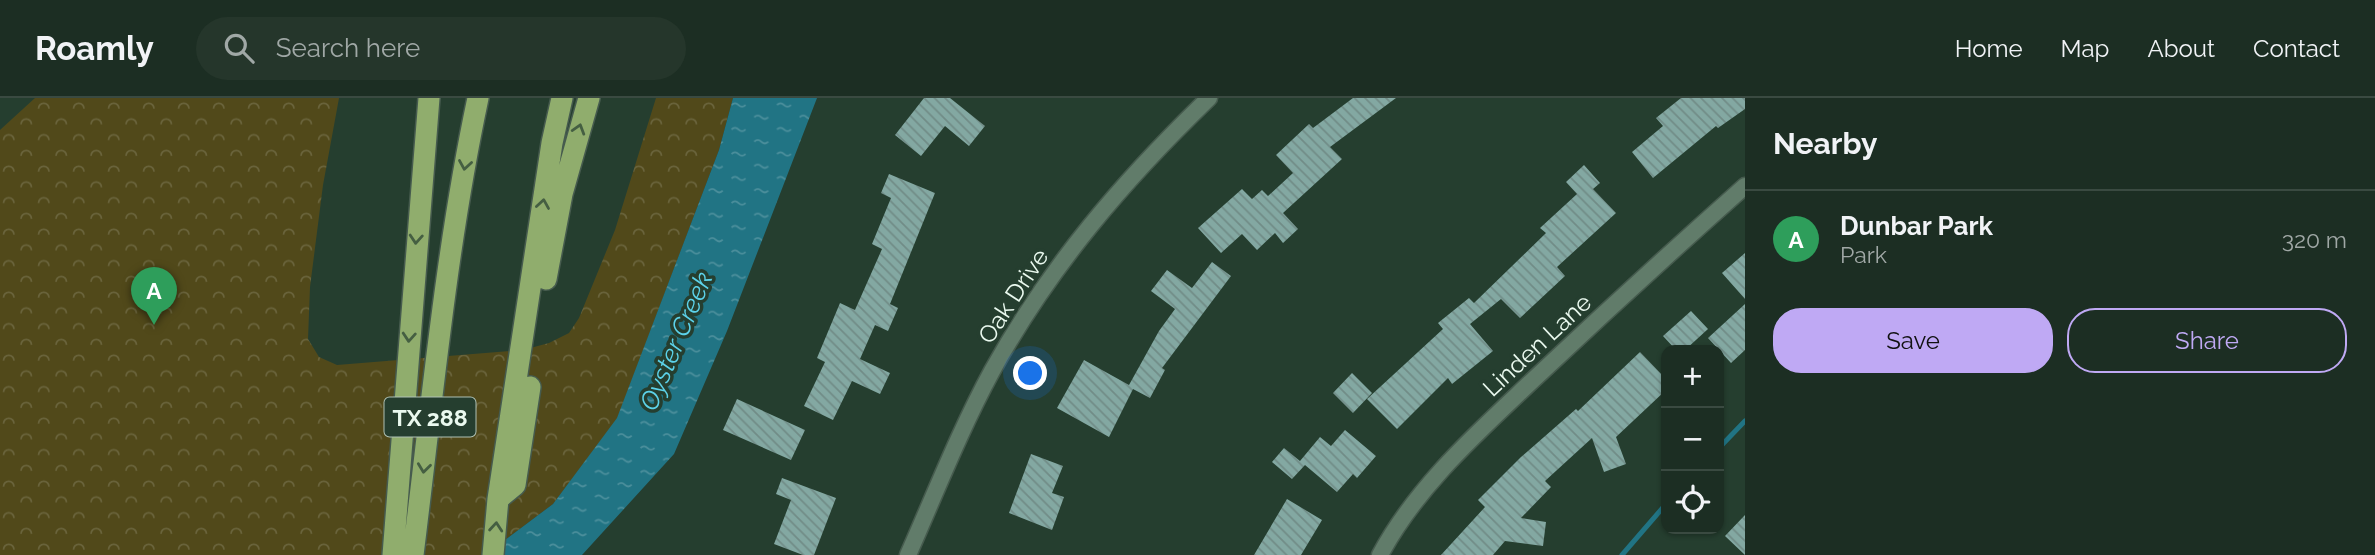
<!DOCTYPE html>
<meta charset="utf-8">
<style>
:root{--surface:#1c2e23;--page:#25362b;--text:#f1f3f6;--muted:#a0a8a6;--line:#3a4a41;--accent:#bfa9f4}
body{margin:0;font-family:Raleway,sans-serif;background:var(--page);color:var(--text)}
.controls{position:absolute;right:21px;bottom:21px;display:grid;overflow:hidden;border-radius:14px;box-shadow:0 2px 5px #0004}
.controls button{width:63px;height:63px;display:grid;place-items:center;padding:0;border:0;border-bottom:2px solid var(--line);background:var(--surface);color:var(--text);font:35px sans-serif}
.you{position:absolute;left:1031px;top:276px;width:24px;height:24px;margin:-18px;border:5px solid #fff;border-radius:50%;background:#1a73e8;box-shadow:0 0 0 10px #1a73e833}
.badge{display:grid;place-items:center;width:46px;height:46px;border-radius:50%;background:var(--accent);color:#fff;font-size:23px;font-weight:700}
.pin{position:absolute;translate:-50% -58px;filter:drop-shadow(0 2px 4px #0008)}
.pin::after{content:'';position:absolute;top:37px;width:24px;height:21px;background:inherit;clip-path:polygon(0 0,100% 0,50% 100%)}
.list{margin:0;padding:0;list-style:none}
h2{display:flex;justify-content:space-between;align-items:center;height:91px;margin:0;padding:0 28px;font-size:30px}
h2 small{font-size:23px;font-weight:400;color:var(--muted)}
.list li{display:grid;grid-template-columns:46px 1fr auto;gap:21px;align-items:center;box-sizing:border-box;height:98px;padding:0 28px;border-top:2px solid var(--line)}
.list b{display:block;font-size:26px;white-space:nowrap}
.list p{margin:0;font-size:23px;white-space:nowrap;color:var(--muted)}
.list em{font-size:23px;font-style:normal;color:var(--muted)}
.actions{display:flex;gap:14px;padding:21px 28px}
.actions a{flex:1;padding:16px 0;border:2px solid var(--accent);border-radius:28px;text-align:center;font-size:24px;color:var(--accent)}
.actions .main{background:var(--accent);color:#111}
.icon{flex:none;width:38px;height:38px;fill:none;stroke:currentColor;stroke-width:2;stroke-linecap:round;stroke-linejoin:round}
.map{position:relative;flex:none;width:1745px;height:457px;overflow:hidden}
header{display:flex;align-items:center;gap:42px;box-sizing:border-box;height:98px;padding:0 35px;background:var(--surface);border-bottom:2px solid var(--line)}
header strong{font-size:33px}
nav{display:flex;gap:38px;margin-inline-start:auto;font-size:24px}
.search{width:490px;height:63px;background:var(--page);display:flex;align-items:center;gap:18px;box-sizing:border-box;padding:0 24px;border-radius:38px;color:var(--muted);font-size:26px}
main{display:flex}
aside{flex:1;background:var(--surface)}
.map>svg:first-child{display:block}
.park{fill:url(#park-crowns)}
.water{fill:url(#water-ripples)}
.lines{fill:none;stroke-linecap:round;stroke-linejoin:round}
.stream{stroke:#217484;stroke-width:5}
.building{fill:url(#building-back-hatch)}
.minor-casing{stroke:#465b4e;stroke-width:19}
.motorway-casing{stroke:#465b4e;stroke-width:24}
.minor{stroke:#617c6a;stroke-width:16}
.motorway{stroke:#90ad6d;stroke-width:21}
.oneway{stroke:#455f42}
.labels{text-anchor:middle;dominant-baseline:central;stroke-width:7;stroke-linejoin:round;paint-order:stroke}
.shield{fill:#253e2f;stroke:#afc1b5;stroke-width:2}
.shield-label{font-size:23px;font-weight:bold;fill:#eaf9ef}
.street-label{font-size:24px;fill:#eaf9ef;stroke:#253e2f}
.water-label{font-size:26px;font-style:italic;fill:#5cd2e9;stroke:#253e2f}
</style>
<header>
<strong>Roamly</strong>
<div class="search"><svg class="icon" aria-label="search" viewBox="0 0 24 24"><circle cx="10" cy="10" r="6"/><path d="M15 15l6 6"/></svg>Search here</div>
<nav><a>Home</a><a>Map</a><a>About</a><a>Contact</a></nav>
</header>
<main>
<div class="map">
<svg width="1745" height="457" viewBox="0 0 1745 457">
<defs>
<pattern id="park-crowns" width="20" height="18" patternUnits="userSpaceOnUse" patternTransform="scale(1.75)"><rect width="20" height="18" fill="#51491a"/><path d="M2 6a3 3 0 1 1 6 0M12 15a3 3 0 1 1 6 0" fill="none" stroke="#6a643c"/></pattern>
<pattern id="water-ripples" width="26" height="14" patternUnits="userSpaceOnUse" patternTransform="scale(1.75)"><rect width="26" height="14" fill="#217484"/><path d="M2 4q2-2 4 0t4 0M15 11q2-2 4 0t4 0" fill="none" stroke="#4c8f9c"/></pattern>
<pattern id="building-back-hatch" width="6" height="6" patternUnits="userSpaceOnUse" patternTransform="scale(1.75)"><rect width="6" height="6" fill="#83a8a2"/><path d="M-1 5l2 2M0 0l6 6M5-1l2 2" fill="none" stroke="#718c87"/></pattern>
</defs>
<rect width="100%" height="100%" fill="#253e2f"/>
<path class="park" d="M 35,0 L 339,0 L 323,87 L 310,189 L 308,241 L 319,259 L 337,267 L 523,252 L 549,245 L 569,235 L 579,220 L 615,132 L 656,0 L 733,0 L 719,52 L 617,321 L 553,406 L 485,457 L 0,457 L 0,32 Z"/>
<path class="water" d="M 733,0 L 817,0 L 727,233 L 674,356 L 582,457 L 485,457 L 553,406 L 617,320 L 719,52 Z"/>
<g class="lines">
<path class="stream" d="M 1719,350 L 1745,323
M 1622,457 L 1666,406"/>
</g>
<path class="building" d="M 924,0 L 950,0 L 985,28 L 969,48 L 945,28 L 921,58 L 895,37 Z
M 1353,0 L 1396,0 L 1330,49 L 1342,61 L 1283,115 L 1298,131 L 1283,145 L 1275,135 L 1257,152 L 1242,136 L 1221,155 L 1198,130 L 1242,91 L 1252,101 L 1262,92 L 1268,98 L 1293,75 L 1276,57 L 1309,26 L 1313,30 Z
M 1681,0 L 1745,0 L 1745,11 L 1718,30 L 1716,28 L 1653,80 L 1632,54 L 1663,28 L 1656,20 Z
M 1584,67 L 1600,85 L 1593,91 L 1616,115 L 1557,169 L 1565,178 L 1520,220 L 1501,201 L 1470,226 L 1493,253 L 1452,286 L 1448,280 L 1397,331 L 1367,301 L 1443,231 L 1438,225 L 1469,200 L 1474,205 L 1546,135 L 1540,130 L 1577,96 L 1566,84 Z
M 889,76 L 935,95 L 890,206 L 898,210 L 888,233 L 875,227 L 860,261 L 890,275 L 880,296 L 852,283 L 833,322 L 804,308 L 825,264 L 817,260 L 840,205 L 855,212 L 882,151 L 872,146 L 891,100 L 881,95 Z
M 1745,155 L 1745,201 L 1722,175 Z
M 1212,164 L 1231,178 L 1162,270 L 1165,272 L 1150,300 L 1133,291 L 1109,339 L 1057,310 L 1084,262 L 1129,287 L 1159,233 L 1175,211 L 1151,193 L 1167,172 L 1192,190 Z
M 1745,206 L 1745,252 L 1731,265 L 1708,240 Z
M 1691,213 L 1708,231 L 1685,252 L 1676,252 L 1663,238 Z
M 1640,254 L 1666,281 L 1666,292 L 1616,339 L 1626,366 L 1604,374 L 1592,340 L 1545,383 L 1551,389 L 1521,420 L 1546,424 L 1543,448 L 1505,443 L 1493,457 L 1441,457 L 1485,409 L 1478,402 L 1521,359 L 1576,311 L 1578,313 Z
M 1352,275 L 1372,295 L 1353,315 L 1333,295 Z
M 737,301 L 805,332 L 791,362 L 723,332 Z
M 1345,332 L 1376,358 L 1357,380 L 1353,376 L 1337,394 L 1305,367 L 1292,381 L 1272,364 L 1284,350 L 1300,363 L 1320,339 L 1331,348 Z
M 1031,356 L 1063,368 L 1052,395 L 1064,399 L 1052,432 L 1009,415 Z
M 782,380 L 836,400 L 814,457 L 803,457 L 774,446 L 791,402 L 776,396 Z
M 1287,401 L 1322,422 L 1301,457 L 1254,457 Z
M 1745,417 L 1745,457 L 1725,438 Z"/>
<g class="lines">
<g class="minor-casing">
<path id="minor" d="M 908,457 C 935,396 960,332 992,273 C 1050,168 1123,83 1209,0
M 1380,457 C 1417,388 1477,335 1533,282 C 1603,216 1673,152 1745,88"/>
</g>
<g class="motorway-casing">
<path id="motorway" d="M 546,181 L 562,96 L 589,0
M 498,401 L 515,387 L 530,289
M 393,457 L 429,0
M 413,457 C 432,305 446,150 478,0
M 493,457 L 498,401 L 552,45 L 562,0"/>
</g>
<use href="#minor" class="minor"/>
<use href="#motorway" class="motorway"/>
</g>
<defs><path id="oneway-chevron" d="M-2-3.5L2.5 0L-2 3.5" fill="none" stroke-width="1.6" stroke-linecap="round" stroke-linejoin="round" transform="scale(1.75)"/></defs>
<g class="oneway">
<use href="#oneway-chevron" transform="translate(579 31) rotate(-73)"/>
<use href="#oneway-chevron" transform="translate(465 67) rotate(99)"/>
<use href="#oneway-chevron" transform="translate(543 106) rotate(-81)"/>
<use href="#oneway-chevron" transform="translate(416 141) rotate(94)"/>
<use href="#oneway-chevron" transform="translate(409 239) rotate(94)"/>
<use href="#oneway-chevron" transform="translate(424 370) rotate(97)"/>
<use href="#oneway-chevron" transform="translate(496 429) rotate(-85)"/>
</g>
<g class="labels">
<rect class="shield" x="384.5" y="299.5" width="91" height="39" rx="5"/>
<g class="shield-label">
<text x="430" y="319">TX 288</text>
</g>
<g class="street-label">
<text transform="translate(1013 198) rotate(-57)">Oak Drive</text>
<text transform="translate(1537 247) rotate(-43)">Linden Lane</text>
</g>
<g class="water-label">
<text transform="translate(676 243) rotate(-67)">Oyster Creek</text>
</g>
</g>
</svg>
<div class="controls">
<button>+</button>
<button>−</button>
<button><svg class="icon" aria-label="locate" viewBox="0 0 24 24"><circle cx="12" cy="12" r="6"/><path d="M12 2v4M12 18v4M2 12h4M18 12h4"/></svg></button>
</div>
<div class="you"></div>
<div class="pin badge" style="left:154px;top:227px;background:#2e9e5b">A</div>
</div>
<aside>
<h2>Nearby<small></small></h2>
<ul class="list">
<li><span class="badge" style="background:#2e9e5b">A</span><div><b>Dunbar Park</b><p>Park</p></div><em>320 m</em></li>
</ul>
<div class="actions"><a class="main">Save</a><a>Share</a></div>
</aside>
</main>
